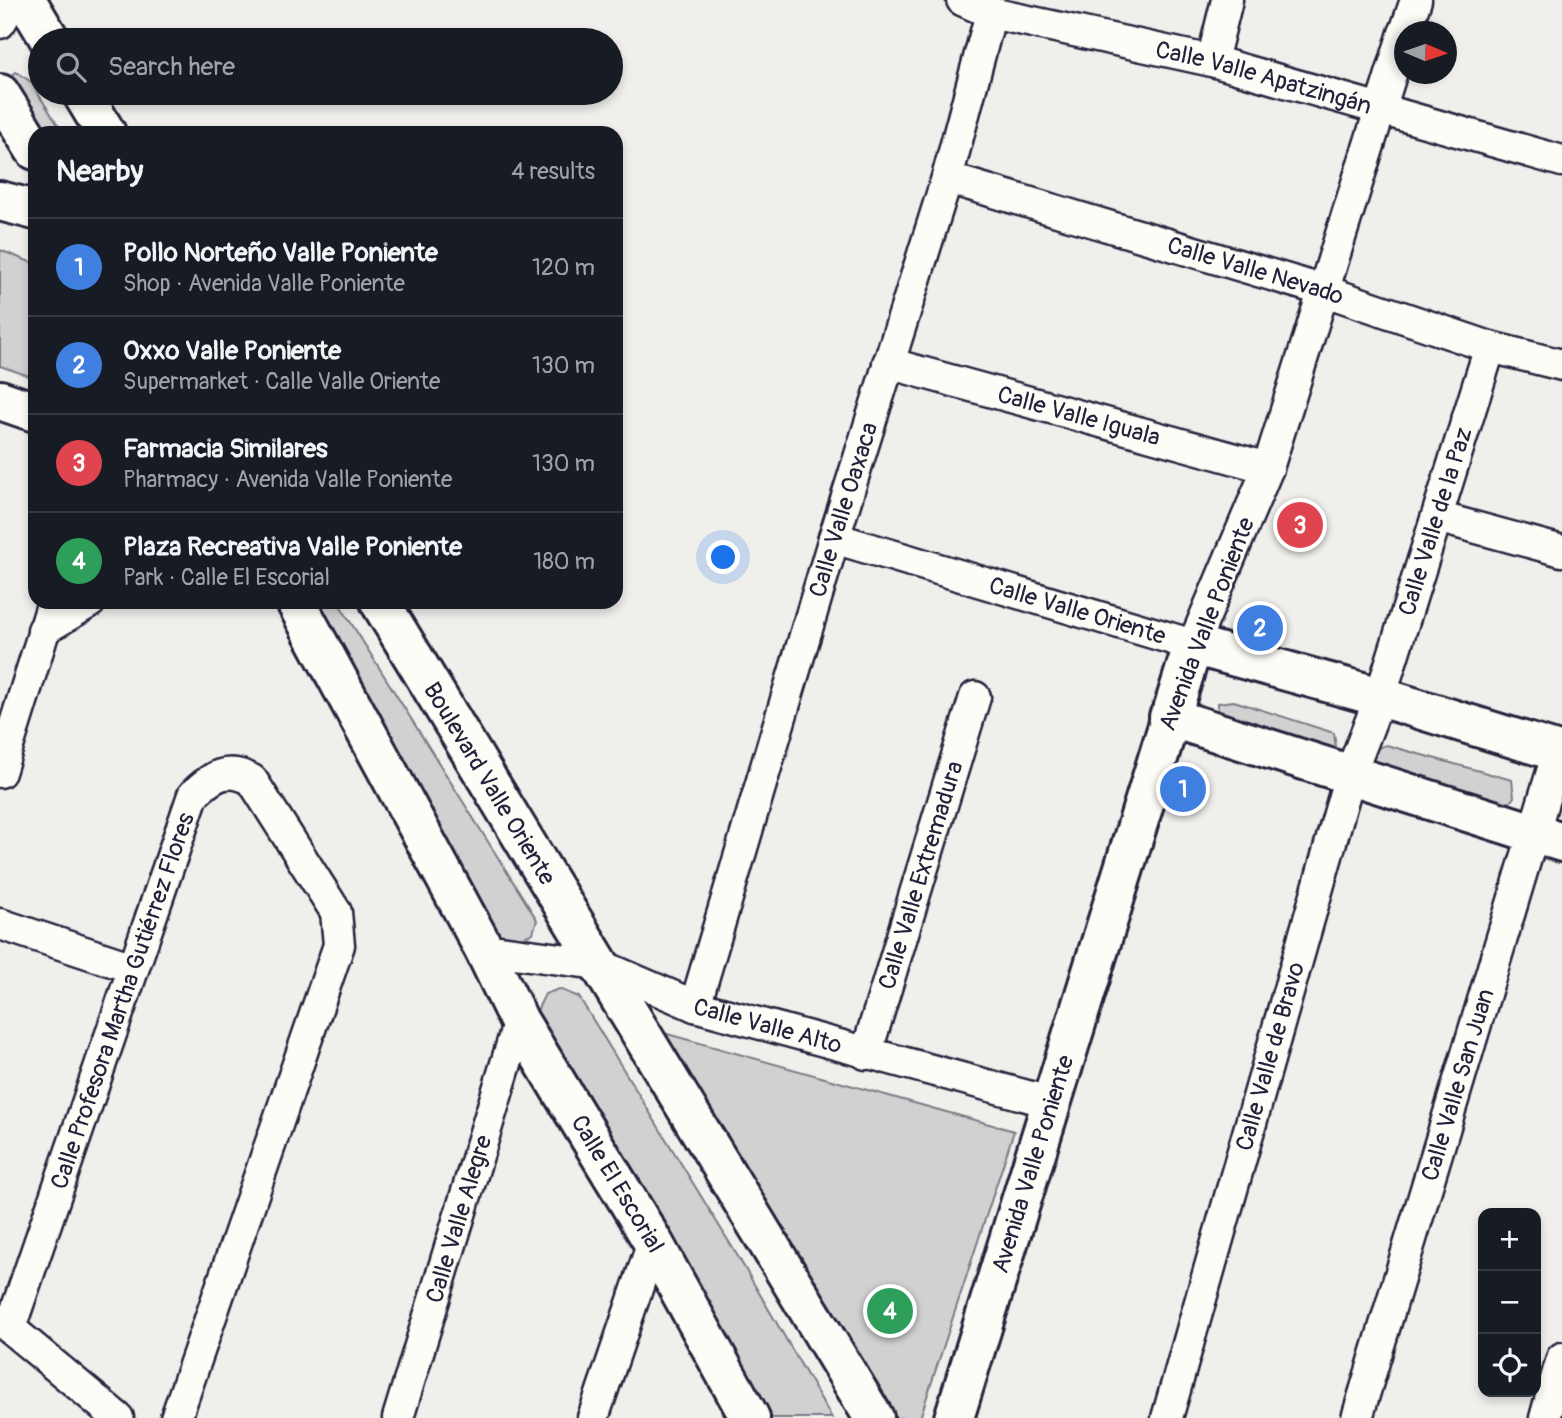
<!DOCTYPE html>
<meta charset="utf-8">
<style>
:root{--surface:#171b24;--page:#242831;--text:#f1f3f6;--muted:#9ea1a6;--line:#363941;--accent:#d93025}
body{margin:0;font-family:Pangolin,sans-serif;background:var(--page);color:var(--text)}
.controls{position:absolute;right:21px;bottom:21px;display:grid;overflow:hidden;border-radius:14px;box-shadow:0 4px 10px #0003}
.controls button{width:63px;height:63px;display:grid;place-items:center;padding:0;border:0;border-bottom:2px solid var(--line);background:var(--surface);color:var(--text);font:35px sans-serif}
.compass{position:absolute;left:1394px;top:21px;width:63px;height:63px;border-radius:50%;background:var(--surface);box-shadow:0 4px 10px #0003;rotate:92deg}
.you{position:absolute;left:724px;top:558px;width:24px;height:24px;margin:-18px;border:5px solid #fff;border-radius:50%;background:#1a73e8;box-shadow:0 0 0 10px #1a73e833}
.badge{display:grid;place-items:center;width:46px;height:46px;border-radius:50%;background:var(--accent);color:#fff;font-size:23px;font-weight:700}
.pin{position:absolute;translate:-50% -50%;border:4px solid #fff;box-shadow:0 2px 7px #0006}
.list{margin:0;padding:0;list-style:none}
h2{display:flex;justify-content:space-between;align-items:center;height:91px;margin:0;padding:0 28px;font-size:30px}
h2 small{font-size:23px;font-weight:400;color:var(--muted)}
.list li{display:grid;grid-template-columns:46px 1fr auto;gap:21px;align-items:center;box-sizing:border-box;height:98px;padding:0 28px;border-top:2px solid var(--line)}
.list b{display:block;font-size:26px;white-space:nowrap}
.list p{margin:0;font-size:23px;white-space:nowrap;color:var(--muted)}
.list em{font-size:23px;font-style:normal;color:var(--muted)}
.icon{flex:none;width:38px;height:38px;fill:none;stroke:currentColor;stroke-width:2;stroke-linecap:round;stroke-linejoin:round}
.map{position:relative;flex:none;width:1562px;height:1418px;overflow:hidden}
.search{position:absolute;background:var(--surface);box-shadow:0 4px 10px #0003;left:28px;top:28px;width:595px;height:77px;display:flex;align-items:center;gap:18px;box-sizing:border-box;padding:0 24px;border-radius:38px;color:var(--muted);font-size:26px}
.panel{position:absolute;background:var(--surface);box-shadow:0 4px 10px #0003;left:28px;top:126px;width:595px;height:483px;border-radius:21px}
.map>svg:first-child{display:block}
.green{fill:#d2d1d1;stroke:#7a7a86;stroke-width:2}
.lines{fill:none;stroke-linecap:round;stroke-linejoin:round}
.street-casing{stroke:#22223b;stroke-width:35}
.secondary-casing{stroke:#22223b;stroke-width:44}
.street{stroke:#fdfcf7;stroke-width:30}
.secondary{stroke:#fdfcf7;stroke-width:38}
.labels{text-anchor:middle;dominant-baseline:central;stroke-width:5;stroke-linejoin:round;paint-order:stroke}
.street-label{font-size:24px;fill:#22223b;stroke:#fdfcf7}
</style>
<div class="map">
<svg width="1562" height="1418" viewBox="0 0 1562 1418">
<rect width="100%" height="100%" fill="#f0efec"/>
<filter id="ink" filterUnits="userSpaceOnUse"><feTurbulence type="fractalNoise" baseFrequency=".0143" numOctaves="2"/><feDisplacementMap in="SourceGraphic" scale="14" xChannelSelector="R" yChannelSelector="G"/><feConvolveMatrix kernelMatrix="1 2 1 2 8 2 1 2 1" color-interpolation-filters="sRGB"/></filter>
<g filter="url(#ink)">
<path class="green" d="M 16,72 L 30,81 L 63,133 L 36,133 L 9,78 Z
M 0,250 L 35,264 L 35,378 L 0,366 Z
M 308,602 L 338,602 L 537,920 L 533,933 L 518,940 L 500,936 Z
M 1234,701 L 1334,733 L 1336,748 L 1329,755 L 1218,717 L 1218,703 Z
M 1386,745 L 1512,780 L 1514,797 L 1507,806 L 1374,768 L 1369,751 Z
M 559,989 L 579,997 L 737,1255 L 832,1418 L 762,1418 L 533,1019 L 545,994 Z
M 653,1030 L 1014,1131 L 920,1418 L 883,1418 Z"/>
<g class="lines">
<g class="street-casing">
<g id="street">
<path id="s1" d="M 962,0 L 991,13 L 1212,61 L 1562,161"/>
<path d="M 0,23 L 14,0"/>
<path d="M 1405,32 L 1416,0"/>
<path d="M 1212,61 L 1227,0"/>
<path id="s2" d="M 947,178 L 1325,291 L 1490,347 L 1562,365"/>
<path id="s3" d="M 888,363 L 1268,468"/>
<path d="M 1437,517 L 1562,551"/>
<path id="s4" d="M 834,538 L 1193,645 L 1268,468 L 1404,33"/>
<path d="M 43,630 L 90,602"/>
<path d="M 0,772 L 53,602"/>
<path d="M 0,924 L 133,968"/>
<path id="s5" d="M 484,949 L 598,964 L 695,1006 L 1053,1103"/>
<path id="s6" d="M 695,1006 L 834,538 L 947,178 L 991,13"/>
<path id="s7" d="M 866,1054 L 975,697"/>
<path d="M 0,1320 L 118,1418"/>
<path id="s8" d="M 10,1328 L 193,795 C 212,776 227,766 252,780 L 336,912 L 339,945 L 176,1418"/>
<path id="s9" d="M 398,1418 L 519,1021"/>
<path d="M 593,1418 L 653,1242"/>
<path id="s10" d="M 1167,1418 L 1350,775 L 1380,697 L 1490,347"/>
<path id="s11" d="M 1357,1418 L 1558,752"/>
<path d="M 1545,1418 L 1562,1358"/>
</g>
</g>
<g class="secondary-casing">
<g id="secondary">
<path d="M 26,0 L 50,40"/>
<path d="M 82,93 L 106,133"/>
<path d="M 0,94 L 35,150"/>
<path d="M 0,201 L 35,210"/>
<path d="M 0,400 L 35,412"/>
<path id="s12" d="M 296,602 L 484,949 L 519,1021 L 653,1242 L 750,1418"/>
<path id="s13" d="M 380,602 L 874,1418"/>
<path d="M 1169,717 L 1562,842"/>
<path id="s14" d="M 954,1418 L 1193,645 L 1380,697 L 1562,753"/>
</g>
</g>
<use href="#street" class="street"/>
<use href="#secondary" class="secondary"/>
</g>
</g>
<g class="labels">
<g class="street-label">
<text stroke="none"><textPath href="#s1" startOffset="312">Calle Valle Apatzingán</textPath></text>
<text stroke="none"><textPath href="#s2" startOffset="322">Calle Valle Nevado</textPath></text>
<text stroke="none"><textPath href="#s3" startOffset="198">Calle Valle Iguala</textPath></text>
<text stroke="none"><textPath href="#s6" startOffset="518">Calle Valle Oaxaca</textPath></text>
<text stroke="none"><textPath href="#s10" startOffset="936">Calle Valle de la Paz</textPath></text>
<text stroke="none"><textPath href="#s4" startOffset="254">Calle Valle Oriente</textPath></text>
<text transform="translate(1207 624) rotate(-69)">Avenida Valle Poniente</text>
<text stroke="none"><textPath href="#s13" startOffset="212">Boulevard Valle Oriente</textPath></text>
<text stroke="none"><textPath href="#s7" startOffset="187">Calle Valle Extremadura</textPath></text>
<text stroke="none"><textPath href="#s8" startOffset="346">Calle Profesora Martha Gutiérrez Flores</textPath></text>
<text stroke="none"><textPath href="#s5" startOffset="296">Calle Valle Alto</textPath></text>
<text stroke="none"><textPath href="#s10" startOffset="376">Calle Valle de Bravo</textPath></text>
<text stroke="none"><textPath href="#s11" startOffset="348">Calle Valle San Juan</textPath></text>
<text stroke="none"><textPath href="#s14" startOffset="266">Avenida Valle Poniente</textPath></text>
<text stroke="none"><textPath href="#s12" startOffset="665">Calle El Escorial</textPath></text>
<text stroke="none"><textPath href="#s9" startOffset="208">Calle Valle Alegre</textPath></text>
</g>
</g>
</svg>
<div class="controls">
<button>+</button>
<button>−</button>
<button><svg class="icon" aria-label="locate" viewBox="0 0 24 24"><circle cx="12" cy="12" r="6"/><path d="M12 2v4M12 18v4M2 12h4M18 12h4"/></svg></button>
</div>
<svg class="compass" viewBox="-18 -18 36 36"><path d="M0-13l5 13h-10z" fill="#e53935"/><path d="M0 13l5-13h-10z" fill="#9ea1a6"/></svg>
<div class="you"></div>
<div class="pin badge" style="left:1183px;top:789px;background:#3f7fe0">1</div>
<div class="pin badge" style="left:1260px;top:628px;background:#3f7fe0">2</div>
<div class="pin badge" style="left:1300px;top:525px;background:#e0444e">3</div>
<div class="pin badge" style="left:890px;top:1311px;background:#2e9e5b">4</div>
<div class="search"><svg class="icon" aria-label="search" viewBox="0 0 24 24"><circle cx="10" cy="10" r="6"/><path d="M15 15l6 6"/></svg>Search here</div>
<section class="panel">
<h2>Nearby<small>4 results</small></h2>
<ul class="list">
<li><span class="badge" style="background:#3f7fe0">1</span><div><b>Pollo Norteño Valle Poniente</b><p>Shop · Avenida Valle Poniente</p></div><em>120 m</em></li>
<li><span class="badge" style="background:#3f7fe0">2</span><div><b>Oxxo Valle Poniente</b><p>Supermarket · Calle Valle Oriente</p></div><em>130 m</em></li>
<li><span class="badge" style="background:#e0444e">3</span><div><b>Farmacia Similares</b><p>Pharmacy · Avenida Valle Poniente</p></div><em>130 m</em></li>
<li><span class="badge" style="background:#2e9e5b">4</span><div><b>Plaza Recreativa Valle Poniente</b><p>Park · Calle El Escorial</p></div><em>180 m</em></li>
</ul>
</section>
</div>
